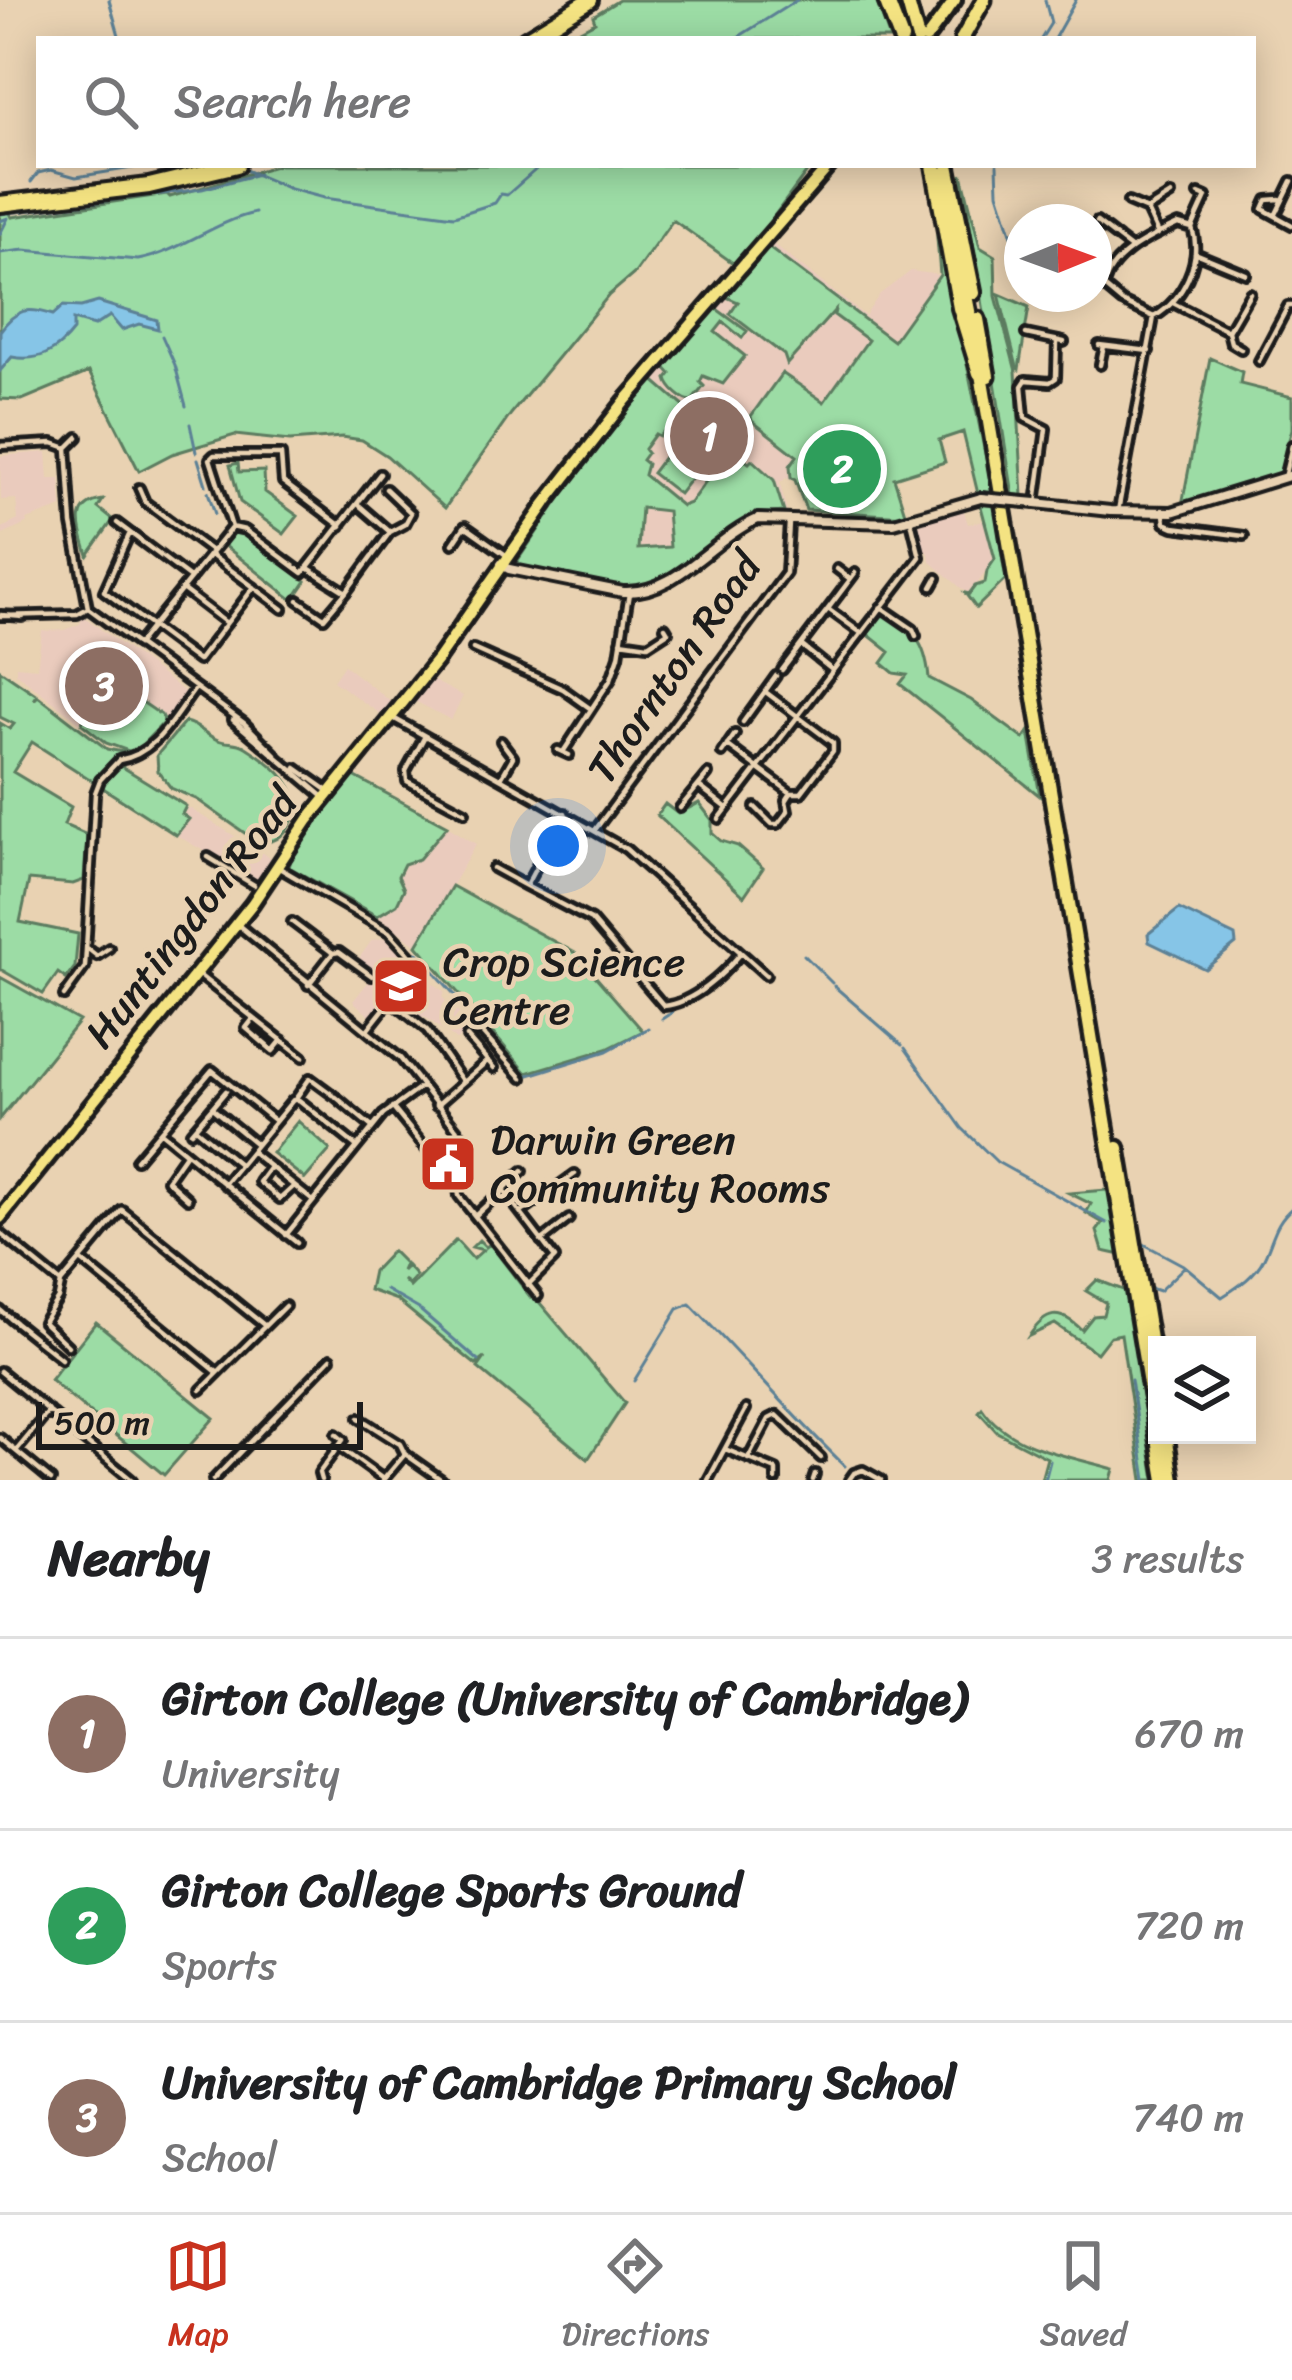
<!DOCTYPE html>
<style>
:root{--surface:#fff;--page:#f6f6f6;--text:#202124;--muted:#757577;--line:#e0e0e0;--accent:#c8321e}
body{margin:0;font-family:Sriracha,sans-serif;background:var(--page);color:var(--text)}
.controls{position:absolute;right:36px;bottom:36px;display:grid;overflow:hidden;border-radius:0px;box-shadow:0 6px 30px #0003}
.controls button{width:108px;height:108px;display:grid;place-items:center;padding:0;border:0;border-bottom:3px solid var(--line);background:var(--surface);color:var(--text);font:60px sans-serif}
.compass{position:absolute;left:1004px;top:204px;width:108px;height:108px;border-radius:50%;background:var(--surface);box-shadow:0 6px 30px #0003;rotate:89deg}
.scale{position:absolute;left:36px;bottom:30px;width:327px;box-sizing:border-box;padding-left:12px;border:6px solid #1c1c1c;border-top:0;font-size:33px;line-height:42px;white-space:nowrap;color:#1c1c1c;-webkit-text-stroke:9px #e9d2b2;paint-order:stroke}
.you{position:absolute;left:558px;top:846px;width:42px;height:42px;margin:-30px;border:9px solid #fff;border-radius:50%;background:#1a73e8;box-shadow:0 0 0 18px #1a73e833}
.badge{display:grid;place-items:center;width:78px;height:78px;border-radius:50%;background:var(--accent);color:#fff;font-size:39px;font-weight:700}
.pin{position:absolute;translate:-50% -50%;border:6px solid #fff;box-shadow:0 3px 12px #0006}
.list{margin:0;padding:0;list-style:none}
h2{display:flex;justify-content:space-between;align-items:center;height:156px;margin:0;padding:0 48px;font-size:51px}
h2 small{font-size:39px;font-weight:400;color:var(--muted)}
.list li{display:grid;grid-template-columns:78px 1fr auto;gap:36px;align-items:center;box-sizing:border-box;height:192px;padding:0 48px;border-top:3px solid var(--line)}
.list b{display:block;font-size:45px;white-space:nowrap}
.list p{margin:0;font-size:39px;white-space:nowrap;color:var(--muted)}
.list em{font-size:39px;font-style:normal;color:var(--muted)}
.icon{flex:none;width:66px;height:66px;fill:none;stroke:currentColor;stroke-width:2;stroke-linecap:round;stroke-linejoin:round}
.map{position:relative;flex:none;width:1292px;height:1480px;overflow:hidden}
.search{position:absolute;background:var(--surface);box-shadow:0 6px 30px #0003;left:36px;right:36px;top:36px;height:132px;display:flex;align-items:center;gap:30px;box-sizing:border-box;padding:0 42px;border-radius:0px;color:var(--muted);font-size:45px}
.sheet{height:732px;background:var(--surface)}
nav{display:flex;justify-content:space-around;align-items:center;box-sizing:border-box;height:168px;border-top:3px solid var(--line);background:var(--surface);font-size:33px;color:var(--muted)}
nav a{display:grid;justify-items:center;gap:6px}
nav .on{color:var(--accent)}
.map>svg:first-child{display:block}
.built{fill:#eacbbd}
.green{fill:#9cdca5;stroke:#5c7c60;stroke-width:3;fill-rule:evenodd}
.water{fill:#86c5e7;stroke:#5c8196;stroke-width:3}
.lines{fill:none;stroke-linecap:round;stroke-linejoin:round}
.stream{stroke:#5c8196;stroke-width:3}
.minor-casing{stroke:#1c1c1c;stroke-width:14}
.tertiary-casing{stroke:#1c1c1c;stroke-width:16}
.primary-casing{stroke:#1c1c1c;stroke-width:20}
.trunk-casing{stroke:#1c1c1c;stroke-width:21}
.motorway-casing{stroke:#1c1c1c;stroke-width:22}
.minor{stroke:#e9d2b2;stroke-width:4.5}
.tertiary{stroke:#e9d2b2;stroke-width:8}
.primary{stroke:#f4e382;stroke-width:10}
.trunk{stroke:#f4e382;stroke-width:12}
.motorway{stroke:#f4e382;stroke-width:14}
.tertiary-bridge-casing{stroke:#1c1c1c;stroke-width:16;stroke-linecap:butt}
.tertiary-bridge{stroke:#e9d2b2;stroke-width:8}
.labels{text-anchor:middle;dominant-baseline:central;stroke-width:9;stroke-linejoin:round;paint-order:stroke}
.street-label{font-size:42px;fill:#1c1c1c;stroke:#e9d2b2}
.poi-label{font-size:42px;fill:#1c1c1c;stroke:#e9d2b2;text-anchor:start}
</style>
<div class="map">
<svg width="1292" height="1480" viewBox="0 0 1292 1480">
<rect width="100%" height="100%" fill="#e9d2b2"/>
<filter id="ink" filterUnits="userSpaceOnUse"><feTurbulence type="fractalNoise" baseFrequency=".00833" numOctaves="2"/><feDisplacementMap in="SourceGraphic" scale="24" xChannelSelector="R" yChannelSelector="G"/><feConvolveMatrix kernelMatrix="1 2 1 2 8 2 1 2 1" color-interpolation-filters="sRGB"/></filter>
<g filter="url(#ink)">
<path class="built" d="M 769,241 L 865,316 L 880,294 L 911,271 L 940,275 L 893,341 L 798,456 L 790,466 L 791,480 L 786,478 L 780,483 L 787,513 L 764,513 L 730,529 L 668,577 L 605,584 L 519,565 L 518,560 L 586,460 Z
M 47,452 L 49,479 L 60,479 L 62,507 L 27,520 L 28,523 L 3,535 L 2,528 L 18,520 L 16,499 L 1,500 L 0,456 Z
M 963,508 L 968,524 L 985,520 L 995,559 L 969,595 L 930,561 L 929,553 L 923,550 L 918,525 Z
M 83,616 L 186,693 L 149,742 L 134,753 L 106,743 L 16,673 L 16,666 L 37,668 L 42,631 L 64,630 L 80,624 Z
M 344,665 L 395,705 L 385,717 L 333,681 Z
M 428,678 L 463,696 L 451,720 L 411,699 Z
M 186,806 L 272,859 L 258,882 L 176,835 L 188,819 L 181,814 Z
M 442,823 L 476,844 L 417,945 L 377,916 L 391,867 Z
M 385,938 L 427,971 L 424,976 L 445,992 L 442,997 L 465,1019 L 467,1032 L 456,1040 L 424,1016 L 421,1020 L 394,1001 L 373,1019 L 353,1001 L 373,976 L 357,961 L 372,940 Z"/>
<path class="green" d="M 619,0 L 876,0 L 890,39 L 563,39 L 595,22 L 593,16 Z
M 278,165 L 812,165 L 737,266 L 673,220 L 635,273 L 609,295 L 511,414 L 445,508 L 387,456 L 362,440 L 342,437 L 290,441 L 235,435 L 172,454 L 139,471 L 89,372 L 22,400 L 0,399 L 0,211 L 9,211 L 12,217 L 167,194 L 170,197 Z
M 962,174 L 980,247 L 995,256 L 996,296 L 1016,371 L 1023,496 L 1013,495 Z
M 934,201 L 993,493 L 978,494 L 963,432 L 939,440 L 945,462 L 894,478 L 906,516 L 806,510 L 795,480 L 791,478 L 790,466 L 797,456 L 752,421 L 751,416 L 782,373 L 824,402 L 868,340 L 834,315 L 835,310 L 787,364 L 784,355 L 730,314 L 738,302 L 724,296 L 765,245 L 893,341 L 940,275 Z
M 999,294 L 1029,307 L 1019,369 L 1017,367 Z
M 714,307 L 747,331 L 742,338 L 723,322 L 715,332 L 745,356 L 723,384 L 703,376 L 700,382 L 704,386 L 692,401 C 683,401 669,388 667,379 L 671,374 L 663,365 Z
M 1210,358 L 1242,372 L 1240,384 L 1292,397 L 1292,429 L 1280,472 L 1264,481 L 1182,505 Z
M 651,378 L 687,409 L 671,433 L 665,430 L 659,436 L 655,434 L 644,449 L 647,453 L 642,460 L 647,464 L 644,475 L 682,506 L 690,503 L 722,459 L 732,451 L 749,463 L 752,460 L 774,480 L 784,512 C 720,515 686,591 629,589 C 598,588 551,572 519,565 L 518,560 L 586,460 ZM 641,508 L 667,511 L 670,547 L 638,549 Z
M 679,437 L 707,458 L 679,494 L 652,473 Z
M 238,463 L 239,472 L 264,471 L 265,492 L 298,516 L 284,534 L 240,502 L 230,465 Z
M 103,500 L 98,508 L 113,520 L 88,555 C 81,531 69,505 103,500 Z
M 994,502 L 1006,579 L 976,608 L 965,593 L 969,594 L 975,586 L 985,583 L 987,571 L 995,559 L 980,503 Z
M 236,529 L 306,581 L 293,600 L 220,542 L 229,530 Z
M 884,613 C 915,633 925,640 929,678 L 971,700 L 1024,739 L 1029,732 L 1040,796 L 900,684 L 907,675 L 894,673 L 882,663 L 890,652 L 866,633 Z
M 0,670 L 37,695 L 34,700 L 38,696 L 107,749 L 123,752 L 96,783 L 32,742 L 13,772 L 71,807 L 64,825 L 87,835 L 84,880 L 73,884 L 29,880 L 20,922 L 78,934 L 75,967 L 66,979 L 58,973 L 43,994 L 0,969 L 0,723 L 10,729 L 14,724 L 0,717 Z
M 113,682 L 161,715 L 164,722 L 134,753 L 106,743 L 82,724 L 83,720 L 97,718 L 93,701 Z
M 185,722 C 199,725 205,735 218,740 C 227,744 237,741 246,747 C 273,764 312,792 288,828 C 279,840 270,844 256,841 L 198,800 L 171,788 L 158,771 L 157,755 Z
M 116,763 L 186,806 L 182,814 L 189,819 L 176,835 L 100,786 Z
M 352,775 L 447,826 L 419,859 L 404,864 L 398,876 L 404,889 L 397,904 L 377,916 L 289,867 L 292,856 Z
M 699,803 L 712,820 L 712,833 L 721,841 L 738,846 L 763,868 L 744,896 L 657,815 L 665,804 L 678,814 Z
M 452,886 L 575,953 L 643,1031 L 607,1049 L 527,1073 L 417,945 Z
M 0,977 L 79,1021 L 0,1119 Z
M 298,1121 L 330,1150 L 305,1179 L 272,1153 Z
M 1107,1190 L 1108,1190 L 1121,1255 L 1103,1251 L 1097,1231 L 1103,1223 L 1086,1213 L 1091,1204 L 1069,1193 Z
M 456,1240 L 473,1259 L 483,1250 L 472,1247 L 479,1240 L 486,1247 L 490,1244 L 531,1298 L 534,1296 L 625,1403 L 588,1459 L 478,1368 L 485,1358 L 476,1365 L 397,1300 L 369,1290 L 373,1271 L 392,1251 L 405,1264 L 402,1271 L 407,1266 L 416,1276 L 409,1284 L 403,1280 L 410,1287 Z
M 1097,1280 L 1126,1291 L 1155,1480 L 1143,1480 L 1121,1334 L 1110,1336 L 1097,1353 L 1055,1324 L 1029,1336 C 1046,1311 1059,1308 1082,1330 L 1093,1316 L 1103,1315 L 1106,1303 L 1086,1291 Z
M 96,1322 L 214,1418 L 164,1475 L 50,1380 Z
M 982,1408 C 1008,1448 1070,1456 1114,1469 L 1111,1480 L 1041,1480 L 1047,1458 L 997,1432 L 979,1412 Z"/>
<path class="water" d="M 98,302 L 157,320 L 158,329 L 139,324 L 122,330 L 110,316 L 94,326 L 73,320 L 73,331 C 57,352 38,362 12,357 L 0,371 L 0,331 C 17,308 27,307 53,315 L 63,306 L 81,307 Z
M 1179,909 L 1235,936 L 1236,944 L 1205,969 L 1149,942 L 1148,934 Z"/>
<g class="lines">
<path class="stream" d="M 109,0 L 120,39
M 735,39 L 797,0
M 1041,39 L 1051,23 L 1045,0
M 1054,39 L 1076,0
M 997,165 L 998,192 L 1014,242
M 243,169 L 290,189 L 324,198 L 454,216 L 495,203 L 501,194 L 507,195 L 541,165
M 31,182 L 38,173 L 51,170 L 76,177 L 151,165
M 0,214 L 202,189 L 258,174
M 0,221 L 8,218 L 0,234
M 0,253 L 24,250 L 138,260 C 180,252 213,222 255,213
M 162,336 L 175,365 L 186,406
M 190,424 L 196,452
M 198,459 L 206,485
M 208,492 L 215,514
M 417,952 L 526,1076 L 607,1051 L 649,1028
M 804,955 L 832,983
M 834,986 L 902,1045
M 670,1014 L 672,1012
M 662,1019 L 668,1015
M 905,1048 L 962,1128 L 997,1162 L 1107,1223
M 1142,1243 L 1183,1265
M 1153,1289 L 1159,1291 L 1185,1266 L 1222,1297 C 1239,1286 1255,1276 1264,1258 C 1274,1238 1274,1223 1292,1208
M 386,1290 L 419,1309
M 421,1311 L 479,1361
M 1131,1380 L 1146,1480
M 634,1381 L 678,1309 L 690,1304 C 743,1358 791,1414 845,1466
M 1045,1480 L 1050,1461"/>
<g class="minor-casing">
<path id="minor" d="M 1128,202 L 1147,210 L 1158,234
M 1263,209 L 1292,225
M 1263,209 L 1267,200 L 1280,199
M 1147,210 L 1171,195
M 1276,214 L 1292,181
M 1097,222 L 1132,249
M 1178,224 L 1192,228 C 1203,260 1183,300 1154,317 L 1122,302 L 1104,287 C 1109,255 1151,237 1178,224 Z
M 1192,228 L 1206,197 L 1199,194
M 1195,253 L 1246,274
M 1062,295 L 1067,294
M 1173,303 L 1226,330
M 1026,334 L 1064,342
M 1099,345 L 1149,351
M 1241,349 L 1231,343 L 1228,331 L 1250,293
M 1259,361 L 1288,306 L 1292,306
M 1100,365 L 1104,346
M 0,446 L 53,443 L 67,448 L 72,524 L 88,608
M 67,448 L 78,437
M 1284,478 L 1292,445
M 139,488 L 145,502 L 211,551
M 386,489 L 411,513 L 405,524 L 390,532
M 1036,503 L 1046,429 L 1025,418 L 1022,386 L 1026,380 L 1050,382 L 1056,378 L 1057,341
M 1118,511 L 1154,317
M 1164,514 L 1165,523 L 1174,527 L 1244,536
M 117,523 L 190,578
M 232,527 L 210,459 L 214,455 L 281,455 L 283,482 L 341,526
M 130,533 L 104,591 L 198,661 L 254,587
M 453,544 L 465,526 L 506,555
M 211,555 L 283,609
M 308,568 L 346,592 L 390,532 L 360,506
M 837,569 L 850,579
M 932,587 L 937,578
M 182,589 L 225,622
M 298,600 L 324,618 L 346,592
M 881,607 L 913,629 L 916,636
M 88,608 L 244,723 L 276,755
M 828,609 L 861,633
M 0,615 L 23,617
M 0,616 L 77,614 L 88,608
M 621,641 L 648,645 L 668,632 L 665,627
M 137,645 L 232,527 L 245,530 L 303,573 L 380,474
M 801,645 L 832,670
M 473,649 L 563,689 L 591,709
M 782,670 L 855,573
M 395,719 L 626,849 L 766,975
M 233,720 L 325,798
M 743,722 L 776,676
M 425,736 L 406,771 L 407,781 L 465,812
M 501,741 L 513,757 L 501,778
M 727,745 L 791,793 L 801,793 L 833,751 L 833,743 L 767,693
M 558,750 L 569,755
M 563,752 L 611,679 L 619,656 L 629,593
M 722,753 L 735,734
M 296,768 L 330,792
M 699,786 L 727,808
M 755,807 L 772,824 L 778,824 L 788,811 L 786,801 L 791,793
M 680,808 L 708,774
M 565,813 L 526,886 L 591,920 L 664,1006 C 693,1003 723,975 741,953
M 719,819 L 920,557 L 911,521
M 595,830 L 786,573 L 789,523
M 208,857 L 254,885
M 493,868 L 526,886
M 281,869 L 389,932 L 409,954
M 292,922 L 333,953
M 237,924 L 400,1058 L 473,1150 L 470,1172 L 458,1187 L 459,1196 L 538,1296
M 87,948 L 97,956 L 109,948
M 271,952 L 317,989
M 199,975 L 303,1057
M 308,985 L 333,953 L 339,952 L 372,976
M 64,996 L 85,967 L 95,793 L 100,780 L 119,760 C 156,754 173,718 195,689
M 468,1017 L 522,1078
M 253,1019 L 246,1028 L 273,1051 L 282,1040
M 368,1029 L 387,1005 L 395,1004 L 427,1030 L 463,1082
M 467,1037 L 494,1068
M 336,1097 L 372,1127
M 296,1098 L 310,1078 L 333,1095
M 436,1106 L 486,1062
M 392,1107 L 444,1171 L 460,1182
M 212,1108 L 256,1144
M 195,1128 L 239,1164
M 161,1132 L 297,1243
M 191,1132 L 226,1091
M 252,1152 L 313,1201
M 186,1153 L 167,1180 L 188,1199
M 136,1160 L 212,1070 L 275,1121
M 270,1167 L 259,1182 L 280,1199 L 294,1186
M 224,1184 L 293,1100 L 299,1100 L 355,1145
M 503,1190 L 555,1258 L 528,1285
M 522,1212 L 575,1174
M 476,1215 L 523,1171
M 0,1233 L 61,1283 L 122,1210 L 264,1325
M 286,1235 L 383,1115 L 421,1087
M 541,1241 L 569,1219
M 82,1261 L 217,1372
M 61,1283 L 58,1298 L 43,1322 L 68,1346
M 0,1310 L 61,1359
M 0,1371 L 132,1480
M 201,1390 L 285,1306
M 359,1418 L 400,1444 L 405,1454
M 0,1438 L 51,1480
M 339,1447 L 383,1479
M 725,1449 L 776,1470 L 776,1480
M 16,1451 L 49,1411
M 748,1459 L 769,1419 L 777,1415 L 821,1458
M 213,1480 L 331,1358
M 321,1480 L 319,1473 L 343,1440 L 336,1434
M 383,1480 L 405,1454 L 442,1480
M 708,1480 L 746,1409
M 813,1480 L 815,1474
M 849,1480 L 854,1473 L 863,1470 L 881,1480"/>
</g>
<g class="tertiary-casing">
<path id="tertiary" d="M 1036,503 L 1110,511 L 1172,512 L 1292,475
M 501,564 L 509,569 L 623,592 C 676,595 713,538 758,519 L 894,523 L 981,498"/>
</g>
<g class="primary-casing">
<path id="primary" d="M 926,39 L 955,0
M 544,505 L 625,401 L 830,165
M 0,1218 L 252,904 L 308,820 L 437,660 L 546,503"/>
</g>
<g class="trunk-casing">
<path id="trunk" d="M 907,0 L 918,39
M 962,39 L 984,0
M 948,165 L 974,293
M 942,174 L 973,331
M 978,319 L 988,376
M 980,368 L 1165,1480
M 1118,1148 L 1157,1381
M 1166,1435 L 1173,1480"/>
</g>
<g class="motorway-casing">
<path id="motorway" d="M 886,0 L 901,39
M 526,39 L 590,0
M 934,165 L 960,308 L 980,373
M 0,204 L 149,186 L 237,165"/>
</g>
<use href="#minor" class="minor"/>
<use href="#tertiary" class="tertiary"/>
<use href="#primary" class="primary"/>
<use href="#trunk" class="trunk"/>
<use href="#motorway" class="motorway"/>
<g class="tertiary-bridge-casing">
<path id="tertiary-bridge" d="M 981,498 L 1036,503"/>
</g>
<use href="#tertiary-bridge" class="tertiary-bridge"/>
</g>
</g>
<defs>
<g id="university-square" transform="scale(3)"><rect x="-9" y="-9" width="18" height="18" rx="4" fill="#c8321e" stroke="#e9d2b2"/><path d="M0-5L7-2L0 1L-7-2ZM-4 1L0 2.5L4 1V4Q0 6-4 4Z" fill="#fff"/></g>
<g id="civic-square" transform="scale(3)"><rect x="-9" y="-9" width="18" height="18" rx="4" fill="#c8321e" stroke="#e9d2b2"/><path d="M-.6-6.5H3V-4.5H.6V-3L4-1V1h2V6H-6V1h2V-1L-.6-3ZM-1.2 2.5V6h2.4V2.5Z" fill="#fff"/></g>
</defs>
<g fill-rule="evenodd">
<use href="#university-square" x="401" y="986"/>
<use href="#civic-square" x="448" y="1164"/>
</g>
<g class="labels">
<g class="street-label">
<text transform="translate(674 668) rotate(-55)">Thornton Road</text>
<text transform="translate(191 918) rotate(-52)">Huntingdon Road</text>
</g>
<g class="poi-label">
<text x="443" y="962">Crop Science<tspan x="443" dy="48">Centre</tspan></text>
<text x="490" y="1140">Darwin Green<tspan x="490" dy="48">Community Rooms</tspan></text>
</g>
</g>
</svg>
<div class="controls">
<button><svg class="icon" aria-label="layers" viewBox="0 0 24 24"><path d="M12 4l9 5-9 5-9-5zM3 14l9 5 9-5"/></svg></button>
</div>
<svg class="compass" viewBox="-18 -18 36 36"><path d="M0-13l5 13h-10z" fill="#e53935"/><path d="M0 13l5-13h-10z" fill="#757577"/></svg>
<div class="scale">500 m</div>
<div class="you"></div>
<div class="pin badge" style="left:709px;top:436px;background:#8d6e63">1</div>
<div class="pin badge" style="left:842px;top:469px;background:#2e9e5b">2</div>
<div class="pin badge" style="left:104px;top:686px;background:#8d6e63">3</div>
<div class="search"><svg class="icon" aria-label="search" viewBox="0 0 24 24"><circle cx="10" cy="10" r="6"/><path d="M15 15l6 6"/></svg>Search here</div>
</div>
<section class="sheet">
<h2>Nearby<small>3 results</small></h2>
<ul class="list">
<li><span class="badge" style="background:#8d6e63">1</span><div><b>Girton College (University of Cambridge)</b><p>University</p></div><em>670 m</em></li>
<li><span class="badge" style="background:#2e9e5b">2</span><div><b>Girton College Sports Ground</b><p>Sports</p></div><em>720 m</em></li>
<li><span class="badge" style="background:#8d6e63">3</span><div><b>University of Cambridge Primary School</b><p>School</p></div><em>740 m</em></li>
</ul>
</section>
<nav>
<a class="on"><svg class="icon" aria-label="map" viewBox="0 0 24 24"><path d="M3 6l6-2 6 2 6-2v14l-6 2-6-2-6 2zM9 4v14M15 6v14"/></svg>Map</a>
<a><svg class="icon" aria-label="directions" viewBox="0 0 24 24"><path d="M12 3l9 9-9 9-9-9zM9 14v-3h6M13 9l2 2-2 2"/></svg>Directions</a>
<a><svg class="icon" aria-label="saved" viewBox="0 0 24 24"><path d="M7 4h10v16l-5-4-5 4z"/></svg>Saved</a>
</nav>
